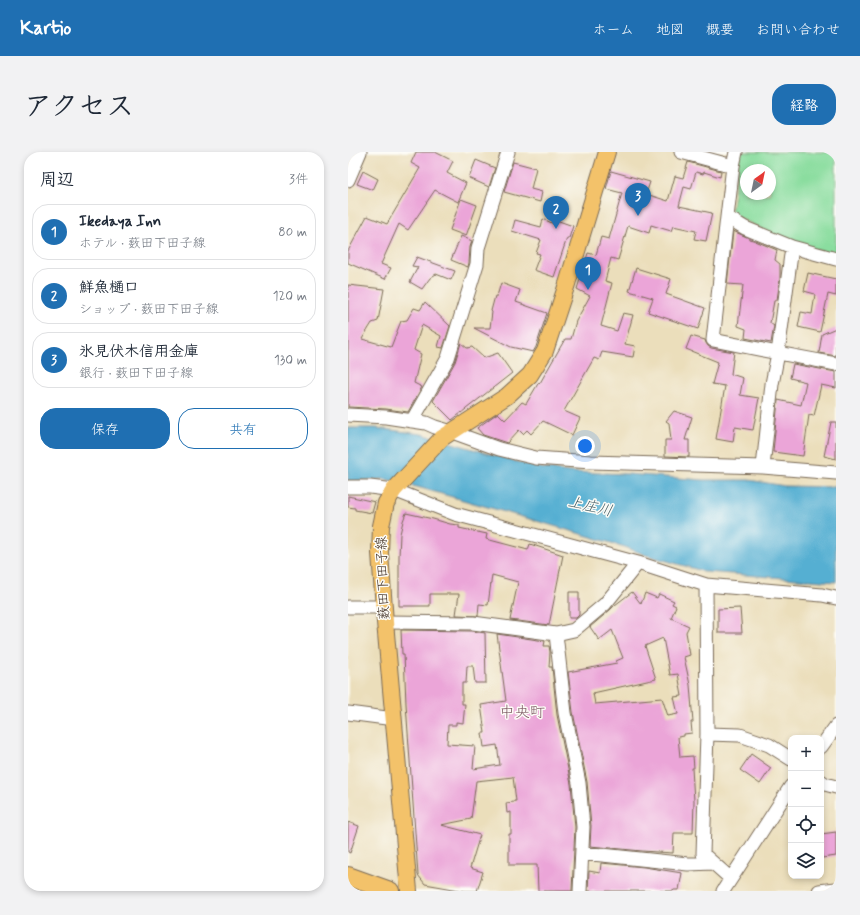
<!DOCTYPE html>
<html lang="ja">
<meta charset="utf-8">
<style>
:root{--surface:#fff;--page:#f2f2f3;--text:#1f2937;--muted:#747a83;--line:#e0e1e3;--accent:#1f6fb2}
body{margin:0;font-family:Mynerve,"Klee One",sans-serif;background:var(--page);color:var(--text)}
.controls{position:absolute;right:12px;bottom:12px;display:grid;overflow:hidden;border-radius:8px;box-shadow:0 2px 6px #0003}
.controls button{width:36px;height:36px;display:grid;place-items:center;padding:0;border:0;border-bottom:1px solid var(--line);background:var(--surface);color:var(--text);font:20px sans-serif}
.compass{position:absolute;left:392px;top:12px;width:36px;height:36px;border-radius:50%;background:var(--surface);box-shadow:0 2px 6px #0003;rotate:33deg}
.you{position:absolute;left:237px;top:294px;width:14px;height:14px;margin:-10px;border:3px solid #fff;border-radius:50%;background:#1a73e8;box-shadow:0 0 0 6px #1a73e833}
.badge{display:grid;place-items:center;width:26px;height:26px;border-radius:50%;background:var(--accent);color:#fff;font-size:13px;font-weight:700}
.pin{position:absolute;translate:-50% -33px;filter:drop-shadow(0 1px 2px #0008)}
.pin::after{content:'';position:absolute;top:21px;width:14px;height:12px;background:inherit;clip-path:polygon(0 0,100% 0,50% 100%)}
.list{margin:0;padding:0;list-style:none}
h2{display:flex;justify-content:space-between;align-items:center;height:52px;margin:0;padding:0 16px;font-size:17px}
h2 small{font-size:13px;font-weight:400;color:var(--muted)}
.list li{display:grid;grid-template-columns:26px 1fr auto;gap:12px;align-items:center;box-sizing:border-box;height:56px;margin:0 8px 8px;padding:0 8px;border:1px solid var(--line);border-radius:16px}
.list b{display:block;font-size:15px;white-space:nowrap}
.list p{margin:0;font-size:13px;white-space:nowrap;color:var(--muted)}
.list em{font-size:13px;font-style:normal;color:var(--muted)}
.actions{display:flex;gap:8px;padding:12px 16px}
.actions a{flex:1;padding:9px 0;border:1px solid var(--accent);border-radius:16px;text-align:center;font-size:14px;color:var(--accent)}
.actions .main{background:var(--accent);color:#fff}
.icon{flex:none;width:22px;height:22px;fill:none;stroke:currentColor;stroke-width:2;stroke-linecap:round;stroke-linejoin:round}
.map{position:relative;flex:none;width:488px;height:739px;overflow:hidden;border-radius:16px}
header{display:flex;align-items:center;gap:24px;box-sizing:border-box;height:56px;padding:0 20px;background:var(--accent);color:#fff}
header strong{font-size:19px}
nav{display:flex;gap:22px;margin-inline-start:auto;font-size:14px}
.intro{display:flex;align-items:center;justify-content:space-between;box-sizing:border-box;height:96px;padding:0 24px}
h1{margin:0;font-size:28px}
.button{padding:10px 18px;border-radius:16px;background:var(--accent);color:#fff;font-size:14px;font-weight:700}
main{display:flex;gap:24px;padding:0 24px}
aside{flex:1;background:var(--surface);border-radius:16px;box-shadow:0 2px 6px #0003}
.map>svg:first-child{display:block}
.green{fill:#8add9f;stroke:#62845e;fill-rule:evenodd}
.water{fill:#54afd2;stroke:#486c78}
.building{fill:#eba5d8;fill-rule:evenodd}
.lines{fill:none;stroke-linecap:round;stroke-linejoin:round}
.minor-casing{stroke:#796955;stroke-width:15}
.major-casing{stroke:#796955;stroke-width:18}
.highway-casing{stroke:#796955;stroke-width:20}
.minor{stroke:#fff;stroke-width:13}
.major{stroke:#f3c26a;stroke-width:16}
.highway{stroke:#f3c26a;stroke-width:18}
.labels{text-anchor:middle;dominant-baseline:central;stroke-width:3;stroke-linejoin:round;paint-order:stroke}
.street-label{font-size:14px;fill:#3b2a1e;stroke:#fdfcf7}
.water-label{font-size:15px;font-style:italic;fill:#455f66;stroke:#fdfcf7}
.neighbourhood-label{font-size:15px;fill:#79555f;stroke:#fdfcf7}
</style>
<header>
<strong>Kartio</strong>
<nav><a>ホーム</a><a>地図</a><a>概要</a><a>お問い合わせ</a></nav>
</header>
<div class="intro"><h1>アクセス</h1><a class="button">経路</a></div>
<main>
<aside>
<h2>周辺<small>3件</small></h2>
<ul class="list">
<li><span class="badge">1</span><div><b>Ikedaya Inn</b><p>ホテル · 薮田下田子線</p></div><em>80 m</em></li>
<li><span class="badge">2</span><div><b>鮮魚樋口</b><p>ショップ · 薮田下田子線</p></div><em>120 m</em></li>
<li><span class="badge">3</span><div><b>氷見伏木信用金庫</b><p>銀行 · 薮田下田子線</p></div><em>130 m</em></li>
</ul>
<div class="actions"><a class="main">保存</a><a>共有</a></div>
</aside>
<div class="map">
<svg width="488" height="739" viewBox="0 0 488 739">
<rect width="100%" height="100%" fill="#fdfcf7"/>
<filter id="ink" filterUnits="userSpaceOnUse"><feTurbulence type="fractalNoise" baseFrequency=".025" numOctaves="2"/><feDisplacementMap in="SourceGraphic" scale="8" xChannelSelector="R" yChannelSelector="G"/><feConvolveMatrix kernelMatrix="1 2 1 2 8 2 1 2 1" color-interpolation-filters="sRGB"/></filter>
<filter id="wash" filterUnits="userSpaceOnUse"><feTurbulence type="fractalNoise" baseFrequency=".012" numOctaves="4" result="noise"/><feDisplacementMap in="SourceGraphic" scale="16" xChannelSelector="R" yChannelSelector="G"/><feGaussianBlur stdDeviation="0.9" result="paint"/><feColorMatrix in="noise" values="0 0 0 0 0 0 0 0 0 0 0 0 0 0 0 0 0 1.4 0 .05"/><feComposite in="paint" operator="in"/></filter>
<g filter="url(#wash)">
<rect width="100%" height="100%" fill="#ebdebb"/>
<path class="green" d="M 392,0 L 488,0 L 488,103 L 444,91 L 383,62 ZM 398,18 L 422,18 L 422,42 L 398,42 Z"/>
<path class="water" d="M 0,276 L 28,276 L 73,282 L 187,315 L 221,320 L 279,322 L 355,328 L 401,328 L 437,334 L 488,335 L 488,430 L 358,420 L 298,403 L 277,395 L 206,374 L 73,336 L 37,327 L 0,329 Z"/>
<g id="blocks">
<path class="building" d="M 68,0 L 87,0 L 105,9 L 99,21 L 118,31 L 110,50 L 87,38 L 60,78 L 51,72 L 33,112 L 43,116 L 37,127 L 0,111 L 0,99 L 19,64 L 39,72 L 72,16 L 63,11 Z
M 128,8 L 147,16 L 141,35 L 121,26 Z
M 165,10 L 188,16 L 183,37 L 194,40 L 192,50 L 156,40 Z
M 340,10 L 373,19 L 372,25 L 356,20 L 355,22 L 348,20 L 343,37 L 336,35 L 331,54 L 364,61 L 358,89 L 346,87 L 348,79 L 325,74 L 323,79 L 303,73 L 301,81 L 280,74 L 270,108 L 263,106 L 257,129 L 264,131 L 253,174 L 269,179 L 275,161 L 285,163 L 277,192 L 287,194 L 285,205 L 254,200 L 251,208 L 246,206 L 216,259 L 232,266 L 224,283 L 195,269 L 183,282 L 179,278 L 175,282 L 171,278 L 159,291 L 135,283 L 129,276 L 144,265 L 150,261 L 157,268 L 174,250 L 178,252 L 191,230 L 192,231 L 217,187 L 223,187 L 228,169 L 242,144 L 229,137 L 240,101 L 248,103 L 253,85 L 261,87 L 274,41 L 258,37 L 263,19 L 302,30 L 298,42 L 320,49 L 327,24 L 335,26 Z
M 15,19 L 30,27 L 25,38 L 9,32 Z
M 113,47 L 129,53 L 118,84 L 102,78 Z
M 195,67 L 206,72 L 208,68 L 225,74 L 221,86 L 219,86 L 206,125 L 186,118 L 192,102 L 188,101 L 193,88 L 164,79 L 167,68 L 193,75 Z
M 385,79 L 401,86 L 401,87 L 405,88 L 429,98 L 427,108 L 432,112 L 432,128 L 429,148 L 426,149 L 422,171 L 426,174 L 423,191 L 397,186 L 398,177 L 390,174 L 395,133 L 379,132 Z
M 113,84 L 124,89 L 122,95 L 121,111 L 120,115 L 103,108 Z
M 69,105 L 107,119 L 103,128 L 88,122 L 82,126 L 74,137 L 62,130 L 70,115 L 64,114 Z
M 288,116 L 323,127 L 318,142 L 357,156 L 350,177 L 300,160 L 305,146 L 281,139 Z
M 460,121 L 488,127 L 488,144 L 480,142 L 472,180 L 450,175 L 453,160 L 464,162 L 467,142 L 456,139 Z
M 153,131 L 172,138 L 168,150 L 199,161 L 188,195 L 185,200 L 163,195 L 126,176 L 142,176 L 144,160 L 143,159 L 147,144 L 149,144 Z
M 0,133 L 36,137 L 30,169 L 24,171 L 14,187 L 43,195 L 53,169 L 59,168 L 66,156 L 72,158 L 77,150 L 102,174 L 95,196 L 90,195 L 93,184 L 74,173 L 66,198 L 73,202 L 66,231 L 74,235 L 60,260 L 38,257 L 0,255 Z
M 488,176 L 488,204 L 471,201 L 474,182 Z
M 343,184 L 357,188 L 358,191 L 360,194 L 363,196 L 386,200 L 383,222 L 395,226 L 392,243 L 411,246 L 405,278 L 387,275 L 385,290 L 368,287 L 377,234 L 364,232 L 370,210 L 338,197 Z
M 113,191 L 119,196 L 124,195 L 136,206 L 150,201 L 164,221 L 104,268 L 85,249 L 107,210 Z
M 445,212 L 488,220 L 488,236 L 473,233 L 466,264 L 461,263 L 455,304 L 425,300 L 430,248 L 453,253 L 458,230 L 442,226 Z
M 326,259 L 344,265 L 337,288 L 341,288 L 341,305 L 317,304 L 317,288 L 323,288 L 321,271 L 318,269 Z
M 483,270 L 488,270 L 488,307 L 476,304 Z
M 0,344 L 27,350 L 24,361 L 7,358 L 7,356 L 0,355 Z
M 58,361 L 85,367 L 102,372 L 111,373 L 111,376 L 139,382 L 138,387 L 180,398 L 182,392 L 215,403 L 201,473 L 162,468 L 170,430 L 144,423 L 140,453 L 131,452 L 130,464 L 108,463 L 111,442 L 82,442 L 82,454 L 51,454 L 51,404 L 52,382 L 55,369 Z
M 221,440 L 231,440 L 231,463 L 228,466 L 221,466 Z
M 284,440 L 293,452 L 297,441 L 309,446 L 311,442 L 326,449 L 324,452 L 328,454 L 323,466 L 341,474 L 338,480 L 342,503 L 336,505 L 342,533 L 345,570 L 343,570 L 344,581 L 336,582 L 336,584 L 330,585 L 332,605 L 345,604 L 346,616 L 344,616 L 346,649 L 345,681 L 326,681 L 325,701 L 294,699 L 242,694 L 243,674 L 239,630 L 225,560 L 220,520 L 269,511 L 268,509 L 275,506 L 264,478 L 251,488 L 242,475 L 262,458 L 267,453 ZM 315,486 L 322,523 L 330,522 L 334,544 L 326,545 L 330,562 L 320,564 L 314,546 L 247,552 L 245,541 L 308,527 L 297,494 Z
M 392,456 L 394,481 L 370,481 L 370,457 Z
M 53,478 L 124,479 L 137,481 L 138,531 L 127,531 L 125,514 L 119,514 L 118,531 L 114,531 L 114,552 L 117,552 L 115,571 L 108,570 L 108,573 L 100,573 L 99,592 L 127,594 L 125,617 L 152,613 L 149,593 L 136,595 L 134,581 L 137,581 L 133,553 L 158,549 L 149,482 L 197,489 L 196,494 L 201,494 L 202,500 L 201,515 L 204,515 L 209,563 L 223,632 L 227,675 L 224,739 L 190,739 L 189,713 L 161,713 L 161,682 L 163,682 L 163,660 L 159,661 L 158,651 L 166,650 L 166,649 L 168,649 L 165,625 L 128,629 L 123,667 L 93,673 L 132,683 L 122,716 L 135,720 L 129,739 L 117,739 L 77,732 L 70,723 L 58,552 L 56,502 L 54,502 Z
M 403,602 L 423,616 L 412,632 L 392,618 Z
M 0,670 L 11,674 L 2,701 L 0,700 Z
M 488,680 L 488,704 L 474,706 L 473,682 Z
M 253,711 L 296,715 L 334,721 L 331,738 L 326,738 L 325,739 L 240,739 L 241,719 L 252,721 Z"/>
</g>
</g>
<g filter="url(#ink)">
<use href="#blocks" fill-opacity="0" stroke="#796955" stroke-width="1"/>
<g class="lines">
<g class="minor-casing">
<path id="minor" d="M 333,0 L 385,14
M 388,0 L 385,14 L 379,65 L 397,76 L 444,95 L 488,107
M 0,28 L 12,0
M 379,65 L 365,188 L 430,201 L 488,212
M 0,263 L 38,265 L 78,271 L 87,275 L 104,280 L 151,297 L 188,306 L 243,310 L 415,315 L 488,321
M 64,269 L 100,206 L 129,112 L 130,96 L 160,0
M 415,315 L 424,232 L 430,201 L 444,95
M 0,335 L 22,335 L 46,338 L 107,362 L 290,411 L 358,433 L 474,443 L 488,446
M 358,433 L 359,582 L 355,702 L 382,726
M 0,455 L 36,455
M 37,470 L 125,471 L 208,482 L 226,478 L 257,452 L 290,411
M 208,482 L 217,561 L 231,631 L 235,675 L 232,739
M 0,561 L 46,567
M 359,582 L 392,583 L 421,593 L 443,607
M 473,595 L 488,574
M 473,629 L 477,632 L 488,635
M 235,701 L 340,712 L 365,711
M 375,739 L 443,634
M 471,739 L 488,737"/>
</g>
<g class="major-casing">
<path id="major" d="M 61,739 L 37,470 L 32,401 L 33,374 L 38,351 L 46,338 L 94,286 L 159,244 L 182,223 L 197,199 L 219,132 L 259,0"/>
</g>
<g class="highway-casing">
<path id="highway" d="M 0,724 L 42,739"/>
</g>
<use href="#minor" class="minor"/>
<use href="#major" class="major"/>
<use href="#highway" class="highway"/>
</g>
</g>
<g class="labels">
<g class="street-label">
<text transform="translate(35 426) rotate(-92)">薮田下田子線</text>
</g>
<g class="water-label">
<text transform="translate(242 355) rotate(13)">上庄川</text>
</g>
<g class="neighbourhood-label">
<text x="174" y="561">中央町</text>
</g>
</g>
</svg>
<div class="controls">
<button>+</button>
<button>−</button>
<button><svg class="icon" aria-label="locate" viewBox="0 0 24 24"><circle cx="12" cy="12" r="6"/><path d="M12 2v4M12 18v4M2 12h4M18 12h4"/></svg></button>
<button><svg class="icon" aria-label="layers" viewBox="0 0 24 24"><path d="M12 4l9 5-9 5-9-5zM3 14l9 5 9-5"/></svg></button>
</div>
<svg class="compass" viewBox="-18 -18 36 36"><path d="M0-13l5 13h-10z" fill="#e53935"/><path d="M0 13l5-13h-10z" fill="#747a83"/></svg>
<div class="you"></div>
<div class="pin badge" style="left:240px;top:138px">1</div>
<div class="pin badge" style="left:208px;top:77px">2</div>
<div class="pin badge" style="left:290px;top:64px">3</div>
</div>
</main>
